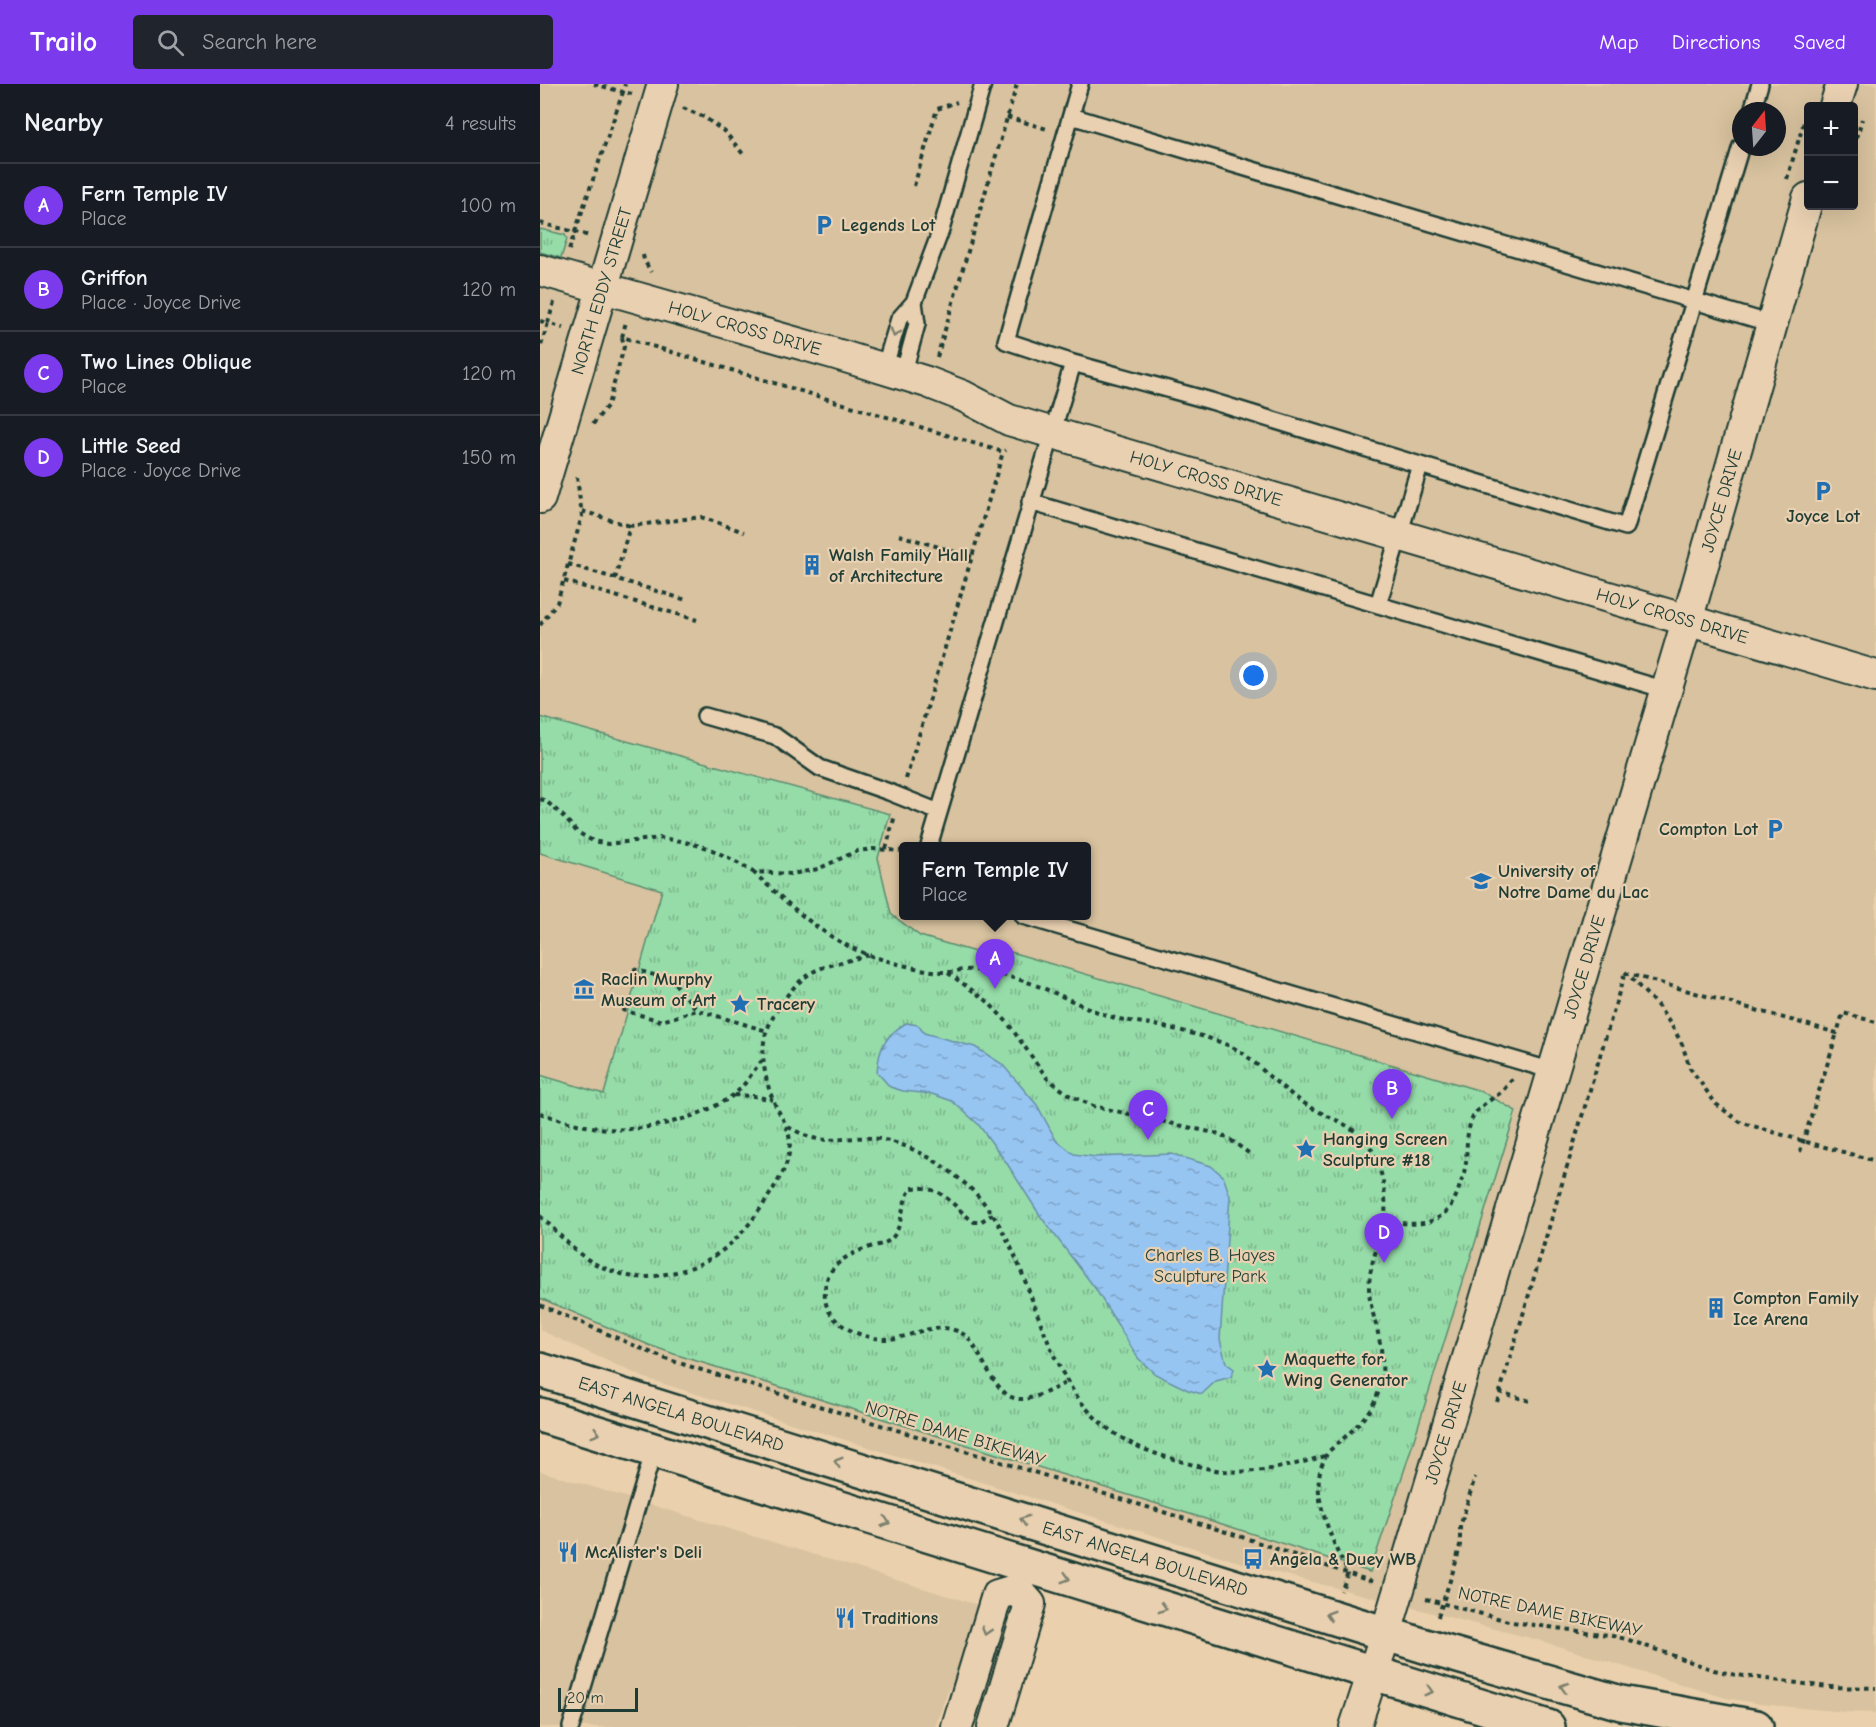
<!DOCTYPE html>
<meta charset="utf-8">
<style>
:root{--surface:#171b24;--page:#20242c;--text:#f1f3f6;--muted:#9ea1a6;--line:#363941;--accent:#7c3aed}
body{margin:0;font-family:"Comic Neue",sans-serif;background:var(--page);color:var(--text)}
.controls{position:absolute;right:18px;top:18px;display:grid;overflow:hidden;border-radius:6px;box-shadow:0 6px 24px #0002}
.controls button{width:54px;height:54px;display:grid;place-items:center;padding:0;border:0;border-bottom:2px solid var(--line);background:var(--surface);color:var(--text);font:30px sans-serif}
.compass{position:absolute;left:1192px;top:18px;width:54px;height:54px;border-radius:50%;background:var(--surface);box-shadow:0 6px 24px #0002;rotate:17deg}
.scale{position:absolute;left:18px;bottom:15px;width:80px;box-sizing:border-box;padding-left:6px;border:3px solid #1f3d34;border-top:0;font-size:16px;line-height:21px;white-space:nowrap;color:#1f3d34;-webkit-text-stroke:4px #e9d0b1;paint-order:stroke}
.you{position:absolute;left:714px;top:592px;width:21px;height:21px;margin:-15px;border:4px solid #fff;border-radius:50%;background:#1a73e8;box-shadow:0 0 0 9px #1a73e833}
.badge{display:grid;place-items:center;width:39px;height:39px;border-radius:50%;background:var(--accent);color:#fff;font-size:20px;font-weight:700}
.pin{position:absolute;translate:-50% -50px;filter:drop-shadow(0 2px 3px #0008)}
.pin::after{content:'';position:absolute;top:32px;width:21px;height:18px;background:inherit;clip-path:polygon(0 0,100% 0,50% 100%)}
.popup{position:absolute;left:359px;top:758px;width:192px;height:78px;box-sizing:border-box;display:grid;place-content:center;border-radius:6px;background:var(--surface);filter:drop-shadow(0 2px 4px #0005);font-size:20px;white-space:nowrap;color:var(--muted)}
.popup b{font-size:22px;color:var(--text)}
.popup::after{content:'';position:absolute;left:50%;top:100%;margin-left:-12px;border:12px solid transparent;border-top-color:var(--surface)}
.list{margin:0;padding:0;list-style:none}
h2{display:flex;justify-content:space-between;align-items:center;height:78px;margin:0;padding:0 24px;font-size:26px}
h2 small{font-size:20px;font-weight:400;color:var(--muted)}
.list li{display:grid;grid-template-columns:39px 1fr auto;gap:18px;align-items:center;box-sizing:border-box;height:84px;padding:0 24px;border-top:2px solid var(--line)}
.list b{display:block;font-size:22px;white-space:nowrap}
.list p{margin:0;font-size:20px;white-space:nowrap;color:var(--muted)}
.list em{font-size:20px;font-style:normal;color:var(--muted)}
.icon{flex:none;width:33px;height:33px;fill:none;stroke:currentColor;stroke-width:2;stroke-linecap:round;stroke-linejoin:round}
.map{position:relative;flex:none;width:1336px;height:1643px;overflow:hidden}
header{display:flex;align-items:center;gap:36px;box-sizing:border-box;height:84px;padding:0 30px;background:var(--accent);color:#fff}
header strong{font-size:28px}
nav{display:flex;gap:33px;margin-inline-start:auto;font-size:21px}
.search{width:420px;height:54px;background:var(--page);display:flex;align-items:center;gap:15px;box-sizing:border-box;padding:0 21px;border-radius:6px;color:var(--muted);font-size:22px}
main{display:flex}
aside{flex:1;background:var(--surface)}
.map>svg:first-child{display:block}
.built{fill:#d8c29f;fill-rule:evenodd}
.grass{fill:url(#grass-tufts);stroke:#5a8c6e;stroke-width:1.5}
.water{fill:url(#water-ripples);stroke:#678fa6;stroke-width:1.5}
.lines{fill:none;stroke-linecap:round;stroke-linejoin:round}
.lane-casing{stroke:#1f3d34;stroke-width:20}
.street-casing{stroke:#1f3d34;stroke-width:34}
.secondary-casing{stroke:#1f3d34;stroke-width:38}
.path{stroke:#1f3d34;stroke-width:4;stroke-dasharray:4.5 4.5;stroke-linecap:butt}
.lane{stroke:#e9d0b1;stroke-width:15}
.street{stroke:#e9d0b1;stroke-width:30}
.secondary{stroke:#e9d0b1;stroke-width:33}
.oneway{stroke:#7a7f6c}
.labels{text-anchor:middle;dominant-baseline:central;stroke-width:4.5;stroke-linejoin:round;paint-order:stroke}
.poi-label{font-size:18px;font-weight:bold;fill:#1f3d34;stroke:#e9d0b1;text-anchor:start}
.street-label{font-size:18px;fill:#1f3d34;stroke:#e9d0b1}
.park-label{font-size:18px;fill:#25453a;stroke:#e9d0b1}
</style>
<header>
<strong>Trailo</strong>
<div class="search"><svg class="icon" aria-label="search" viewBox="0 0 24 24"><circle cx="10" cy="10" r="6"/><path d="M15 15l6 6"/></svg>Search here</div>
<nav><a>Map</a><a>Directions</a><a>Saved</a></nav>
</header>
<main>
<aside>
<h2>Nearby<small>4 results</small></h2>
<ul class="list">
<li><span class="badge">A</span><div><b>Fern Temple IV</b><p>Place</p></div><em>100 m</em></li>
<li><span class="badge">B</span><div><b>Griffon</b><p>Place · Joyce Drive</p></div><em>120 m</em></li>
<li><span class="badge">C</span><div><b>Two Lines Oblique</b><p>Place</p></div><em>120 m</em></li>
<li><span class="badge">D</span><div><b>Little Seed</b><p>Place · Joyce Drive</p></div><em>150 m</em></li>
</ul>
</aside>
<div class="map">
<svg width="1336" height="1643" viewBox="0 0 1336 1643">
<defs>
<pattern id="grass-tufts" width="24" height="20" patternUnits="userSpaceOnUse" patternTransform="scale(1.5)"><rect width="24" height="20" fill="#96dca9"/><path d="M3 7l-1-3M5 7V3M7 7l1-3M15 17l-1-3M17 17v-4M19 17l1-3" fill="none" stroke="#7ab48a"/></pattern>
<pattern id="water-ripples" width="26" height="14" patternUnits="userSpaceOnUse" patternTransform="scale(1.5)"><rect width="26" height="14" fill="#97c5f2"/><path d="M2 4q2-2 4 0t4 0M15 11q2-2 4 0t4 0" fill="none" stroke="#7ba1c5"/></pattern>
</defs>
<rect width="100%" height="100%" fill="#ead0ac"/>
<filter id="ink" filterUnits="userSpaceOnUse"><feTurbulence type="fractalNoise" baseFrequency=".0167" numOctaves="2"/><feDisplacementMap in="SourceGraphic" scale="12" xChannelSelector="R" yChannelSelector="G"/><feConvolveMatrix kernelMatrix="1 2 1 2 8 2 1 2 1" color-interpolation-filters="sRGB"/></filter>
<g filter="url(#ink)">
<path class="built" d="M 0,0 L 1336,0 L 1336,1629 L 1305,1628 L 1221,1620 L 1186,1614 L 998,1556 L 719,1484 L 105,1294 L 0,1246 ZM 1268,22 L 1314,22 L 1314,122 L 1268,122 ZM 1201,27 L 1237,27 L 1237,63 L 1201,63 ZM 364,762 L 546,762 L 546,832 L 364,832 Z
M 0,1387 L 441,1522 L 417,1596 L 408,1606 L 395,1643 L 0,1643 Z"/>
<path class="grass" d="M 0,145 L 25,151 L 27,155 L 21,174 L 0,168 Z
M 0,633 L 350,730 L 338,774 L 351,830 L 380,852 L 459,875 L 471,868 L 941,1007 L 976,1027 L 867,1378 L 830,1488 L 682,1440 L 134,1270 L 109,1261 L 0,1214 L 0,991 L 64,1010 L 122,806 L 0,769 Z"/>
<path class="water" d="M 366,939 L 378,941 L 384,949 L 435,963 L 462,980 L 497,1021 L 516,1056 L 534,1070 L 556,1073 L 632,1070 L 671,1082 L 683,1092 L 690,1112 L 680,1255 L 686,1279 L 694,1285 L 691,1293 L 676,1297 L 662,1310 L 648,1306 L 615,1290 L 598,1274 L 555,1204 L 501,1133 L 466,1078 L 438,1040 L 412,1017 L 392,1010 L 363,1007 L 350,1003 L 337,988 C 339,963 345,952 366,939 Z"/>
<g class="lines">
<g class="lane-casing">
<path id="lane" d="M 540,0 L 466,257 L 533,279 L 671,317 L 880,381
M 1212,27 L 1220,0
M 531,32 L 1232,240
M 344,285 L 359,235 L 374,218 L 401,146 L 443,0
M 363,291 L 377,240 L 374,218
M 490,418 L 1126,606
M 838,521 L 880,381 L 1086,443 L 1201,62
M 165,632 L 235,652 L 280,684 L 349,708 L 399,728
M 389,762 L 533,279
M 483,832 L 1013,987
M 31,1643 L 114,1366"/>
</g>
<g class="street-casing">
<g id="street">
<path d="M 1295,22 L 1302,0"/>
<path id="s1" d="M 0,186 L 296,270 L 387,298 L 423,312 L 469,336 L 1336,592"/>
<path id="s2" d="M 0,414 L 123,0"/>
<path d="M 417,1643 L 457,1511 L 477,1505"/>
<path d="M 453,1643 L 490,1520 L 477,1505"/>
<path id="s3" d="M 815,1643 L 846,1549 L 1147,537 L 1268,114"/>
</g>
</g>
<g class="secondary-casing">
<g id="secondary">
<path id="s4" d="M 0,1286 L 901,1567 L 1081,1619 L 1216,1643"/>
<path d="M 0,1331 L 1008,1643"/>
</g>
</g>
<path class="path" d="M 54,0 L 83,8 L 85,0
M 143,24 L 164,33 L 185,48 L 203,70
M 467,33 L 507,45
M 1314,63 L 1322,35
M 1247,95 L 1267,28
M 374,102 L 397,25 L 417,18
M 0,139 L 35,148 L 83,8 L 92,10
M 29,166 L 35,148 L 50,152
M 103,171 L 104,176 L 111,188
M 14,218 L 8,239 L 23,244
M 0,237 L 8,239 L 0,265
M 82,253 L 86,238
M 397,273 L 477,0
M 53,340 L 68,321 L 84,263 L 82,253 L 463,368 L 466,366
M 42,427 L 90,442
M 359,451 L 432,473
M 28,480 L 146,516
M 75,495 L 90,442 L 161,433 L 204,448
M 24,497 L 157,536
M 0,541 L 17,519 L 42,432 L 37,393
M 366,695 L 463,368
M 0,715 L 6,717 L 24,733 L 37,748 L 53,757 L 68,760 L 120,754 L 141,757 L 168,764 L 189,774 L 213,788 L 252,790 L 278,785 L 317,767 L 333,765 L 364,767
M 346,765 L 355,731
M 213,788 C 248,819 283,855 329,871 C 348,878 389,889 409,888 C 414,888 419,886 424,886 C 439,885 455,889 470,893 C 507,902 539,923 575,934 C 587,937 599,938 610,940 C 638,946 669,952 694,964 C 708,971 719,983 730,993 C 742,1003 754,1013 767,1021 C 791,1036 819,1041 833,1068 C 843,1087 848,1118 844,1138 C 839,1160 829,1182 829,1204 C 829,1221 836,1237 839,1254 C 851,1311 830,1332 789,1367 C 767,1398 785,1436 797,1467 C 800,1473 806,1482 807,1489 C 807,1494 803,1502 801,1507
M 93,885 L 132,896 L 157,926
M 1085,888 L 1117,921 L 1132,942 L 1142,960 L 1150,984 L 1176,1020 L 1200,1038 L 1263,1057 L 1336,1077
M 408,889 L 447,917 L 467,938 L 507,994 L 529,1011 L 553,1022 L 679,1050 L 692,1057 L 710,1070
M 1085,889 L 1297,949 L 1303,929 L 1336,938
M 82,926 L 122,937 L 157,926 L 227,947
M 194,1011 L 214,1012 L 233,1016
M 0,1029 C 22,1037 44,1043 68,1045 C 106,1048 161,1034 192,1012 C 205,1003 212,987 222,977
M 248,1043 C 256,1047 265,1052 273,1054 C 292,1059 313,1052 332,1054 C 370,1058 404,1080 431,1105 C 457,1130 471,1161 484,1194 C 516,1278 532,1347 630,1374 C 647,1379 665,1385 683,1387 C 718,1390 751,1382 785,1372
M 1260,1068 L 1297,949
M 453,1130 L 440,1138 L 434,1138 C 412,1122 403,1101 372,1104 C 360,1118 364,1141 352,1154 C 345,1161 336,1161 327,1164 C 303,1172 282,1186 285,1214 C 287,1241 324,1256 348,1255 C 372,1254 390,1238 414,1246 C 426,1249 431,1257 437,1267 C 466,1319 471,1328 527,1298
M 0,1132 C 16,1146 30,1164 47,1175 C 59,1183 72,1187 85,1191 C 99,1195 112,1193 126,1190 C 177,1181 203,1153 230,1110 C 238,1097 247,1083 249,1069 C 253,1046 242,1036 234,1018 C 225,998 219,967 227,946 C 236,924 256,894 279,885 C 295,879 312,876 328,871
M 844,1136 C 882,1144 908,1142 920,1101 C 923,1093 925,1086 926,1078 C 927,1063 926,1047 933,1033 C 939,1021 950,1017 960,1009 C 965,1005 968,1000 972,995
M 0,1221 L 126,1275 L 617,1426 L 705,1454 L 833,1498
M 959,1308 L 990,1317
M 957,1318 L 1085,888
M 886,1515 L 972,1538 L 1068,1551 L 1086,1555 L 1174,1586 L 1196,1591 L 1288,1603 L 1336,1604
M 898,1533 L 917,1475 L 920,1461 L 920,1443 L 935,1393"/>
<use href="#lane" class="lane"/>
<use href="#street" class="street"/>
<use href="#secondary" class="secondary"/>
</g>
<defs><path id="oneway-chevron" d="M-2-3.5L2.5 0L-2 3.5" fill="none" stroke-width="1.6" stroke-linecap="round" stroke-linejoin="round" transform="scale(1.5)"/></defs>
<g class="oneway">
<use href="#oneway-chevron" transform="translate(355 249) rotate(108)"/>
<use href="#oneway-chevron" transform="translate(56 1349) rotate(17)"/>
<use href="#oneway-chevron" transform="translate(298 1378) rotate(-163)"/>
<use href="#oneway-chevron" transform="translate(484 1436) rotate(-163)"/>
<use href="#oneway-chevron" transform="translate(346 1438) rotate(17)"/>
<use href="#oneway-chevron" transform="translate(526 1494) rotate(17)"/>
<use href="#oneway-chevron" transform="translate(623 1524) rotate(17)"/>
<use href="#oneway-chevron" transform="translate(790 1531) rotate(-163)"/>
<use href="#oneway-chevron" transform="translate(446 1547) rotate(107)"/>
<use href="#oneway-chevron" transform="translate(1024 1603) rotate(-164)"/>
<use href="#oneway-chevron" transform="translate(889 1607) rotate(17)"/>
</g>
</g>
<defs>
<g id="parking-bare" transform="scale(1.62)"><path d="M-3.5-5.5H1a3.5 3.5 0 0 1 0 7H-1V5.5H-3.5ZM-1-3.4V-.6H.8a1.4 1.4 0 0 0 0-2.8Z" fill="#1f6fb2" stroke="#e9d0b1" stroke-width="2.5" paint-order="stroke"/></g>
<g id="building-bare" transform="scale(1.62)"><path d="M-4-6H4V6H1V3H-1V6H-4ZM-2.5-4.3h1.7v1.8h-1.7ZM.8-4.3h1.7v1.8H.8ZM-2.5-1h1.7V.8h-1.7ZM.8-1h1.7V.8H.8Z" fill="#1f6fb2" stroke="#e9d0b1" stroke-width="2.5" paint-order="stroke"/></g>
<g id="university-bare" transform="scale(1.62)"><path d="M0-5L7-2L0 1L-7-2ZM-4 1L0 2.5L4 1V4Q0 6-4 4Z" fill="#1f6fb2" stroke="#e9d0b1" stroke-width="2.5" paint-order="stroke"/></g>
<g id="museum-bare" transform="scale(1.62)"><path d="M0-6L6-3V-2H-6V-3ZM-5-1h2V3h-2ZM-1-1h2V3h-2ZM3-1h2V3H3ZM-6 4H6V6H-6Z" fill="#1f6fb2" stroke="#e9d0b1" stroke-width="2.5" paint-order="stroke"/></g>
<g id="sight-bare" transform="scale(1.62)"><path d="M0-6L1.8-2.2L6-1.7L2.9 1.2L3.7 5.4L0 3.3L-3.7 5.4L-2.9 1.2L-6-1.7L-1.8-2.2Z" fill="#1f6fb2" stroke="#e9d0b1" stroke-width="2.5" paint-order="stroke"/></g>
<g id="restaurant-bare" transform="scale(1.62)"><path d="M-5-6h1v4h1v-4h1v4h1v-4h1v5L-1.5 .5V6h-2V.5L-5-1ZM5-6V6H3V1.5H1.5Q1.5-4 5-6Z" fill="#1f6fb2" stroke="#e9d0b1" stroke-width="2.5" paint-order="stroke"/></g>
<g id="bus-bare" transform="scale(1.62)"><path d="M-5-6H5V4H4V6H2V4H-2V6H-4V4H-5ZM-3.5-4V0h7V-4ZM-3.5 1.2v1.5H-2V1.2ZM2 1.2v1.5H3.5V1.2Z" fill="#1f6fb2" stroke="#e9d0b1" stroke-width="2.5" paint-order="stroke"/></g>
</defs>
<g fill-rule="evenodd">
<use href="#parking-bare" x="284" y="141"/>
<use href="#parking-bare" x="1283" y="407"/>
<use href="#building-bare" x="272" y="481"/>
<use href="#parking-bare" x="1235" y="745"/>
<use href="#university-bare" x="941" y="797"/>
<use href="#museum-bare" x="44" y="905"/>
<use href="#sight-bare" x="200" y="920"/>
<use href="#sight-bare" x="766" y="1065"/>
<use href="#building-bare" x="1176" y="1224"/>
<use href="#sight-bare" x="727" y="1285"/>
<use href="#restaurant-bare" x="28" y="1468"/>
<use href="#bus-bare" x="713" y="1475"/>
<use href="#restaurant-bare" x="305" y="1534"/>
</g>
<g class="labels">
<g class="poi-label">
<text x="301" y="141">Legends Lot</text>
<text x="1283" y="432" text-anchor="middle">Joyce Lot</text>
<text x="289" y="471">Walsh Family Hall<tspan x="289" dy="21">of Architecture</tspan></text>
<text x="1218" y="745" text-anchor="end">Compton Lot</text>
<text x="958" y="787">University of<tspan x="958" dy="21">Notre Dame du Lac</tspan></text>
<text x="61" y="895">Raclin Murphy<tspan x="61" dy="21">Museum of Art</tspan></text>
<text x="217" y="920">Tracery</text>
<text x="783" y="1055">Hanging Screen<tspan x="783" dy="21">Sculpture #18</tspan></text>
<text x="1193" y="1214">Compton Family<tspan x="1193" dy="21">Ice Arena</tspan></text>
<text x="744" y="1275">Maquette for<tspan x="744" dy="21">Wing Generator</tspan></text>
<text x="45" y="1468">McAlister's Deli</text>
<text x="730" y="1475">Angela &amp; Duey WB</text>
<text x="322" y="1534">Traditions</text>
</g>
<g class="street-label">
<text stroke="none"><textPath href="#s2" startOffset="216">NORTH EDDY STREET</textPath></text>
<text stroke="none"><textPath href="#s1" startOffset="213">HOLY CROSS DRIVE</textPath></text>
<text stroke="none"><textPath href="#s1" startOffset="699">HOLY CROSS DRIVE</textPath></text>
<text stroke="none"><textPath href="#s3" startOffset="1280">JOYCE DRIVE</textPath></text>
<text stroke="none"><textPath href="#s1" startOffset="1185">HOLY CROSS DRIVE</textPath></text>
<text stroke="none"><textPath href="#s3" startOffset="794">JOYCE DRIVE</textPath></text>
<text stroke="none"><textPath href="#s4" startOffset="148">EAST ANGELA BOULEVARD</textPath></text>
<text transform="translate(415 1350) rotate(17)">NOTRE DAME BIKEWAY</text>
<text stroke="none"><textPath href="#s3" startOffset="308">JOYCE DRIVE</textPath></text>
<text stroke="none"><textPath href="#s4" startOffset="634">EAST ANGELA BOULEVARD</textPath></text>
<text transform="translate(1010 1528) rotate(12)">NOTRE DAME BIKEWAY</text>
</g>
<g class="park-label">
<text x="670" y="1171">Charles B. Hayes<tspan x="670" dy="21">Sculpture Park</tspan></text>
</g>
</g>
</svg>
<div class="controls">
<button>+</button>
<button>−</button>
</div>
<svg class="compass" viewBox="-18 -18 36 36"><path d="M0-13l5 13h-10z" fill="#e53935"/><path d="M0 13l5-13h-10z" fill="#9ea1a6"/></svg>
<div class="scale">20 m</div>
<div class="you"></div>
<div class="pin badge" style="left:455px;top:905px">A</div>
<div class="popup"><b>Fern Temple IV</b>Place</div>
<div class="pin badge" style="left:852px;top:1035px">B</div>
<div class="pin badge" style="left:608px;top:1056px">C</div>
<div class="pin badge" style="left:844px;top:1179px">D</div>
</div>
</main>
